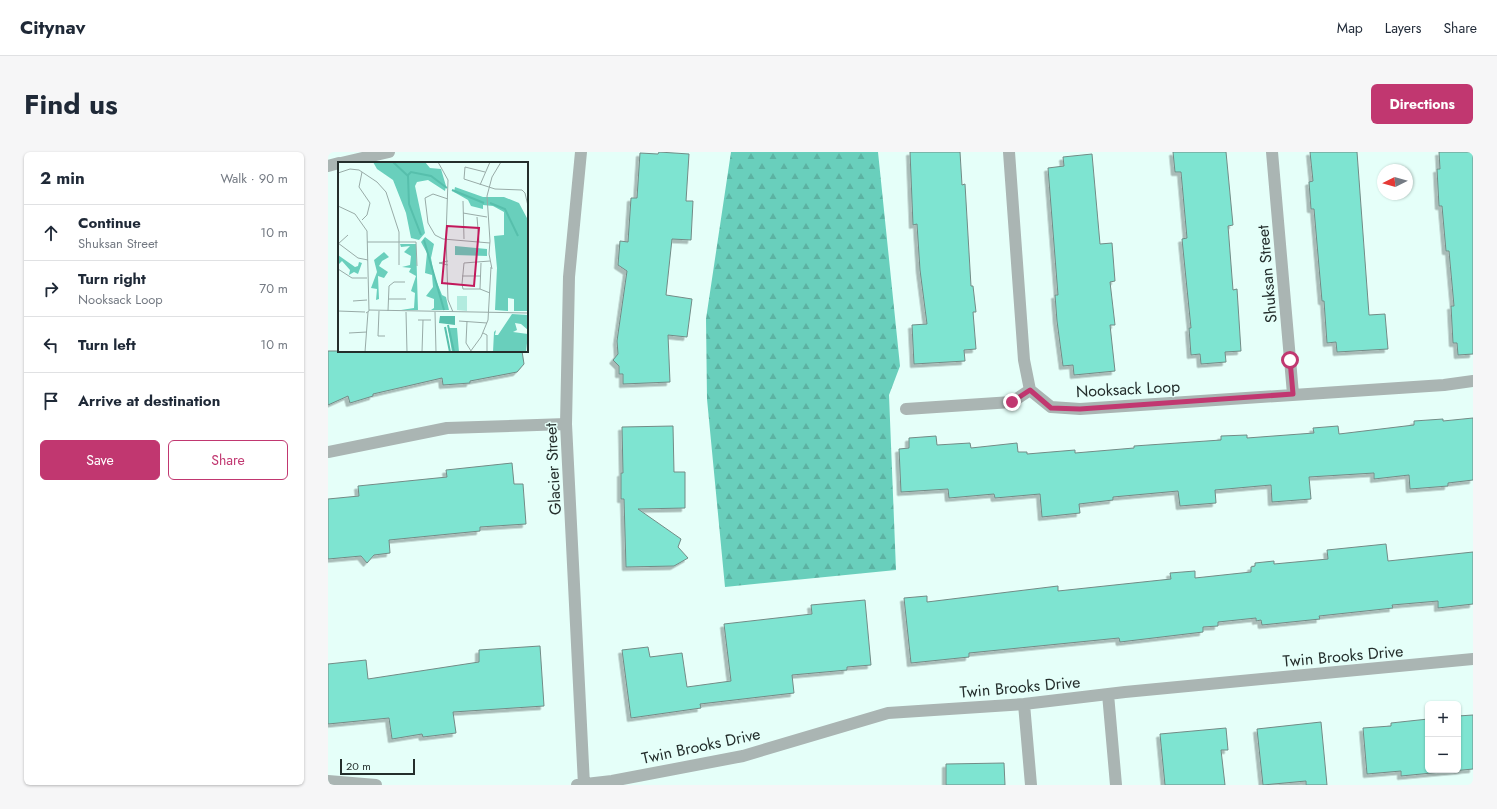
<!DOCTYPE html>
<meta charset="utf-8">
<style>
:root{--surface:#fff;--page:#f6f6f7;--text:#1f2937;--muted:#747a83;--line:#e0e1e3;--accent:#c13770}
body{margin:0;font-family:Jost,sans-serif;background:var(--page);color:var(--text)}
.controls{position:absolute;right:12px;bottom:12px;display:grid;overflow:hidden;border-radius:6px;box-shadow:0 1px 3px #0004}
.controls button{width:36px;height:36px;display:grid;place-items:center;padding:0;border:0;border-bottom:1px solid var(--line);background:var(--surface);color:var(--text);font:20px sans-serif}
.compass{position:absolute;left:1049px;top:12px;width:36px;height:36px;border-radius:50%;background:var(--surface);box-shadow:0 1px 3px #0004;rotate:265deg}
.scale{position:absolute;left:12px;bottom:10px;width:75px;box-sizing:border-box;padding-left:4px;border:2px solid #242e2c;border-top:0;font-size:11px;line-height:14px;white-space:nowrap;color:#242e2c;-webkit-text-stroke:3px #e5fff9;paint-order:stroke}
.stop{position:absolute;width:12px;height:12px;margin:-9px;border:3px solid #c13770;border-radius:50%;background:#fff}
.stop.end{background:#c13770;border-color:#fff;box-shadow:0 1px 4px #0008}
.list{margin:0;padding:0;list-style:none}
h2{display:flex;justify-content:space-between;align-items:center;height:52px;margin:0;padding:0 16px;font-size:17px}
h2 small{font-size:13px;font-weight:400;color:var(--muted)}
.list li{display:grid;grid-template-columns:26px 1fr auto;gap:12px;align-items:center;box-sizing:border-box;height:56px;padding:0 16px;border-top:1px solid var(--line)}
.list b{display:block;font-size:15px;white-space:nowrap}
.list p{margin:0;font-size:13px;white-space:nowrap;color:var(--muted)}
.list em{font-size:13px;font-style:normal;color:var(--muted)}
.actions{display:flex;gap:8px;padding:12px 16px}
.actions a{flex:1;padding:9px 0;border:1px solid var(--accent);border-radius:6px;text-align:center;font-size:14px;color:var(--accent)}
.actions .main{background:var(--accent);color:#fff}
.icon{flex:none;width:22px;height:22px;fill:none;stroke:currentColor;stroke-width:2;stroke-linecap:round;stroke-linejoin:round}
.map{position:relative;flex:none;width:1145px;height:633px;overflow:hidden;border-radius:6px}
header{display:flex;align-items:center;gap:24px;box-sizing:border-box;height:56px;padding:0 20px;background:var(--surface);border-bottom:1px solid var(--line)}
header strong{font-size:19px}
nav{display:flex;gap:22px;margin-inline-start:auto;font-size:14px}
.intro{display:flex;align-items:center;justify-content:space-between;box-sizing:border-box;height:96px;padding:0 24px}
h1{margin:0;font-size:28px}
.button{padding:10px 18px;border-radius:6px;background:var(--accent);color:#fff;font-size:14px;font-weight:700}
main{display:flex;gap:24px;padding:0 24px}
aside{flex:1;background:var(--surface);border-radius:6px;box-shadow:0 1px 3px #0004}
.map>svg:first-child{display:block}
.forest{fill:url(#forest-firs)}
.building{fill:#7ee4d1;stroke:#738b86;filter:url(#shadow)}
.lines{fill:none;stroke-linecap:round;stroke-linejoin:round}
.minor{stroke:#aab5b3;stroke-width:12}
.route{stroke:#c13770;stroke-width:5}
.labels{text-anchor:middle;dominant-baseline:central;stroke-width:3;stroke-linejoin:round;paint-order:stroke}
.street-label{font-size:16px;fill:#242e2c;stroke:#e5fff9}
.inset-river{fill:none;stroke:#57bfac;stroke-width:2}
.inset-road{fill:none;stroke:#98aba7;stroke-width:1}
.view{fill:#c2185b;fill-opacity:0.15;stroke:#c2185b;stroke-width:2}
.inset-edge{fill:none;stroke:#242e2c;stroke-width:2}
</style>
<header>
<strong>Citynav</strong>
<nav><a>Map</a><a>Layers</a><a>Share</a></nav>
</header>
<div class="intro"><h1>Find us</h1><a class="button">Directions</a></div>
<main>
<aside>
<h2>2 min<small>Walk · 90 m</small></h2>
<ul class="list">
<li><svg class="icon" aria-label="ahead" viewBox="0 0 24 24"><path d="M12 20V5M6 11l6-6 6 6"/></svg><div><b>Continue</b><p>Shuksan Street</p></div><em>10 m</em></li>
<li><svg class="icon" aria-label="right" viewBox="0 0 24 24"><path d="M7 20v-9h11M14 6l5 5-5 5"/></svg><div><b>Turn right</b><p>Nooksack Loop</p></div><em>70 m</em></li>
<li><svg class="icon" aria-label="left" viewBox="0 0 24 24"><path d="M17 20v-9H6M10 6l-5 5 5 5"/></svg><div><b>Turn left</b></div><em>10 m</em></li>
<li><svg class="icon" aria-label="arrive" viewBox="0 0 24 24"><path d="M6 21V4h12l-3 4 3 4H6"/></svg><div><b>Arrive at destination</b></div></li>
</ul>
<div class="actions"><a class="main">Save</a><a>Share</a></div>
</aside>
<div class="map">
<svg width="1145" height="633" viewBox="0 0 1145 633">
<defs>
<pattern id="forest-firs" width="22" height="20" patternUnits="userSpaceOnUse"><rect width="22" height="20" fill="#69cfbc"/><path d="M5 1l3.5 6h-7zM16 11l3.5 6h-7z" fill="#5bb2a2"/></pattern>
<filter id="shadow"><feDropShadow dx="-3.5" dy="3.5" stdDeviation="0" flood-color="#0004"/></filter>
</defs>
<rect width="100%" height="100%" fill="#e5fff9"/>
<path class="forest" d="M 403,0 L 550,0 L 572,214 L 561,243 L 568,418 L 397,435 L 379,247 L 378,167 Z"/>
<path class="building" d="M 331,0 L 361,2 L 358,49 L 365,49 L 363,88 L 344,87 L 338,143 L 364,147 L 359,185 L 340,183 L 342,230 L 295,232 L 295,222 L 291,222 L 291,214 L 285,208 L 290,202 L 289,189 L 299,119 L 290,113 L 292,89 L 300,90 L 303,46 L 309,46 L 312,1 L 330,2 Z
M 582,0 L 632,0 L 634,33 L 637,32 L 643,134 L 645,134 L 648,160 L 645,160 L 648,197 L 636,198 L 637,209 L 586,212 L 584,173 L 599,172 L 592,118 L 589,72 L 585,73 Z
M 845,0 L 898,0 L 905,73 L 900,74 L 905,138 L 909,137 L 913,199 L 897,200 L 898,210 L 873,212 L 872,202 L 863,203 L 861,176 L 863,176 L 854,87 L 859,86 L 853,20 L 847,20 Z
M 982,0 L 1029,0 L 1041,163 L 1057,162 L 1060,197 L 1009,200 L 1008,190 L 999,191 L 996,149 L 994,149 L 986,57 L 983,57 L 981,30 L 985,29 Z
M 1111,0 L 1145,0 L 1145,202 L 1130,203 L 1129,191 L 1125,191 L 1123,154 L 1126,154 L 1121,99 L 1118,99 L 1114,54 L 1111,54 L 1109,17 L 1112,17 Z
M 764,2 L 772,92 L 784,91 L 787,129 L 782,130 L 787,173 L 782,173 L 787,219 L 746,223 L 745,213 L 735,214 L 729,169 L 727,143 L 730,143 L 720,16 L 736,14 L 735,5 Z
M 0,199 L 194,199 L 196,212 L 189,220 L 142,229 L 142,231 L 115,233 L 114,226 L 45,242 L 45,244 L 22,251 L 20,244 L 0,253 Z
M 1145,266 L 1145,328 L 1120,331 L 1120,334 L 1082,337 L 1081,323 L 1046,327 L 1046,321 L 981,325 L 983,347 L 944,350 L 943,333 L 887,338 L 888,351 L 852,354 L 850,339 L 785,345 L 785,348 L 751,352 L 752,361 L 714,365 L 712,342 L 667,346 L 666,342 L 621,346 L 620,337 L 573,340 L 571,297 L 581,296 L 581,286 L 608,284 L 609,293 L 642,291 L 643,296 L 689,291 L 690,300 L 699,300 L 699,302 L 747,298 L 747,301 L 806,296 L 806,294 L 893,288 L 893,284 L 919,283 L 919,286 L 986,281 L 985,276 L 1010,274 L 1011,282 L 1086,273 L 1086,269 L 1115,267 L 1115,269 Z
M 345,274 L 346,320 L 357,320 L 357,356 L 310,357 L 353,387 L 350,395 L 360,406 L 346,414 L 298,415 L 296,347 L 293,347 L 293,321 L 295,321 L 294,275 Z
M 184,311 L 186,332 L 195,332 L 198,372 L 152,375 L 152,379 L 61,388 L 62,401 L 46,403 L 39,411 L 33,404 L 0,407 L 0,347 L 31,344 L 30,334 L 119,325 L 118,318 Z
M 1058,392 L 1060,409 L 1145,400 L 1145,452 L 1110,456 L 1110,449 L 1064,453 L 1065,456 L 991,464 L 992,467 L 934,473 L 933,468 L 928,469 L 928,466 L 890,470 L 890,474 L 875,475 L 875,480 L 792,490 L 791,486 L 641,501 L 641,505 L 583,511 L 576,446 L 599,444 L 599,450 L 730,434 L 730,439 L 843,427 L 842,421 L 867,419 L 867,426 L 923,420 L 923,415 L 927,414 L 927,411 L 946,409 L 946,412 L 1000,407 L 999,398 Z
M 537,448 L 543,513 L 519,515 L 519,518 L 464,523 L 466,541 L 372,552 L 373,556 L 303,566 L 294,498 L 320,495 L 322,505 L 354,501 L 359,535 L 403,529 L 396,472 L 484,462 L 483,453 Z
M 212,494 L 216,554 L 125,560 L 128,581 L 95,585 L 94,582 L 64,587 L 61,566 L 0,572 L 0,512 L 38,508 L 40,527 L 151,510 L 151,498 Z
M 1145,563 L 1145,617 L 1073,624 L 1073,619 L 1039,622 L 1035,576 L 1063,574 L 1063,571 L 1100,567 L 1100,618 L 1130,618 L 1130,564 Z
M 993,570 L 999,633 L 978,633 L 978,629 L 935,633 L 929,577 Z
M 898,576 L 900,598 L 893,598 L 897,633 L 837,633 L 832,582 Z
M 676,611 L 677,633 L 618,633 L 618,612 Z"/>
<g class="lines">
<path class="minor" d="M 253,0 L 241,125 L 238,272 L 256,633
M 681,0 L 696,208 L 702,238 L 723,255 L 752,257 L 1116,233 L 1145,229
M 944,0 L 965,242
M 13,11 L 61,0
M 0,14 L 11,11
M 578,257 L 684,250 L 702,238
M 0,300 L 119,276 L 238,272
M 780,542 L 788,633
M 696,552 L 703,633
M 0,629 L 48,633
M 249,633 L 284,629 L 415,604 L 560,561 L 696,552 L 797,540 L 1145,507"/>
</g>
<g class="lines">
<path class="route" d="M 684,250 L 702,238 L 723,256 L 752,257 L 965,242 L 962,208"/>
</g>
<g class="labels">
<g class="street-label">
<text transform="translate(939 122) rotate(-95)">Shuksan Street</text>
<text transform="translate(800 237) rotate(-3)">Nooksack Loop</text>
<text transform="translate(225 317) rotate(-93)">Glacier Street</text>
<text transform="translate(1015 504) rotate(-5)">Twin Brooks Drive</text>
<text transform="translate(692 535) rotate(-5)">Twin Brooks Drive</text>
<text transform="translate(373 594) rotate(-12)">Twin Brooks Drive</text>
</g>
</g>
<g transform="translate(10 10)">
<rect width="190" height="190" fill="#e5fff9"/>
<path d="M 119,134 L 129,134 L 129,149 L 119,148 Z" fill="#b2ebdf"/>
<path d="M 35,0 L 87,0 L 92,6 L 103,7 L 108,24 L 107,29 L 90,18 L 79,20 L 77,24 L 87,71 L 81,78 L 73,76 L 68,51 L 55,18 L 39,7 ZM 117,25 L 145,35 L 166,35 L 181,41 L 190,58 L 190,149 L 176,149 L 176,137 L 170,136 L 170,149 L 157,148 L 159,106 L 156,74 L 166,73 L 166,50 L 155,44 L 145,43 L 145,47 L 133,44 L 130,38 L 116,30 ZM 87,75 L 96,82 L 93,96 L 96,113 L 104,133 L 108,135 L 111,148 L 93,148 L 96,146 L 96,137 L 88,134 L 95,125 L 94,113 L 87,111 L 89,91 L 83,80 ZM 62,82 L 78,82 L 80,148 L 63,148 L 76,146 L 77,131 L 73,129 L 78,114 L 71,110 L 73,106 L 64,105 L 72,103 L 73,94 L 66,90 L 72,84 L 63,85 ZM 117,84 L 149,87 L 149,94 L 117,93 ZM 46,90 L 51,95 L 44,99 L 41,104 L 50,110 L 46,116 L 40,114 L 41,137 L 38,138 L 39,127 L 33,126 L 39,110 L 36,98 ZM 0,93 L 17,105 L 20,104 L 21,100 L 24,101 L 20,112 L 16,110 L 11,113 L 12,108 L 4,99 L 0,103 ZM 174,152 L 190,153 L 190,168 L 183,162 L 177,161 L 179,168 L 175,170 L 190,172 L 188,190 L 155,190 L 156,170 L 158,168 L 157,173 L 160,173 ZM 110,166 L 119,166 L 121,190 L 114,190 Z" fill="#69cfbc"/>
<path d="M 102,154 L 117,154 L 117,163 L 101,161 Z" fill="#57bfac"/>
<path class="inset-river" d="M 55,0 L 70,14 L 71,42 L 83,73M 70,13 L 73,10 L 93,14 L 109,26M 114,28 L 146,41M 152,41 L 167,47 L 180,74M 86,78 L 106,148M 110,163 L 116,190M 107,165 L 112,190"/>
<path class="inset-road" d="M 100,0 L 110,18 L 108,75 L 110,138 L 115,150M 147,10 L 127,5 L 126,17 L 157,27 L 184,28 L 187,31 L 190,44M 0,11 L 12,7 L 21,8 L 39,20 L 48,30 L 61,70 L 61,103M 142,23 L 152,0M 110,37 L 95,32 L 87,36 L 90,61 L 97,73 L 105,77 L 152,81M 125,39 L 126,77M 0,44 L 17,52 L 29,69 L 31,149 L 28,151M 125,51 L 149,55M 139,55 L 141,80M 24,58 L 29,53 L 32,41 L 21,25 L 24,10M 152,79 L 149,34 L 154,15 L 163,0M 152,79 L 151,92 L 154,107M 29,80 L 78,80 L 79,104M 0,81 L 20,96 L 30,98M 0,82 L 10,73M 110,99 L 101,101 L 110,103M 0,107 L 14,116 L 29,116M 124,114 L 143,114M 142,127 L 143,101M 152,131 L 142,127 L 125,127 L 124,122 L 126,101 L 152,99M 50,137 L 68,137M 15,139 L 29,138M 31,148 L 190,151M 0,149 L 27,150M 41,149 L 40,174 L 47,174M 50,149 L 51,124 L 56,120 L 67,120M 68,150 L 69,190M 97,150 L 98,190M 80,158 L 93,158M 121,159 L 149,161M 129,159 L 128,181 L 133,189M 11,171 L 29,170M 145,171 L 149,173 L 149,190M 27,190 L 30,150M 84,190 L 85,158M 132,190 L 143,175 L 150,158 L 153,105"/>
<path class="view" d="M 109,64 L 141,66 L 136,124 L 104,121 Z"/>
<rect width="190" height="190" class="inset-edge"/>
</g>
</svg>
<div class="controls">
<button>+</button>
<button>−</button>
</div>
<svg class="compass" viewBox="-18 -18 36 36"><path d="M0-13l5 13h-10z" fill="#e53935"/><path d="M0 13l5-13h-10z" fill="#747a83"/></svg>
<div class="scale">20 m</div>
<div class="stop" style="left:962px;top:208px"></div>
<div class="stop end" style="left:684px;top:250px"></div>
</div>
</main>
